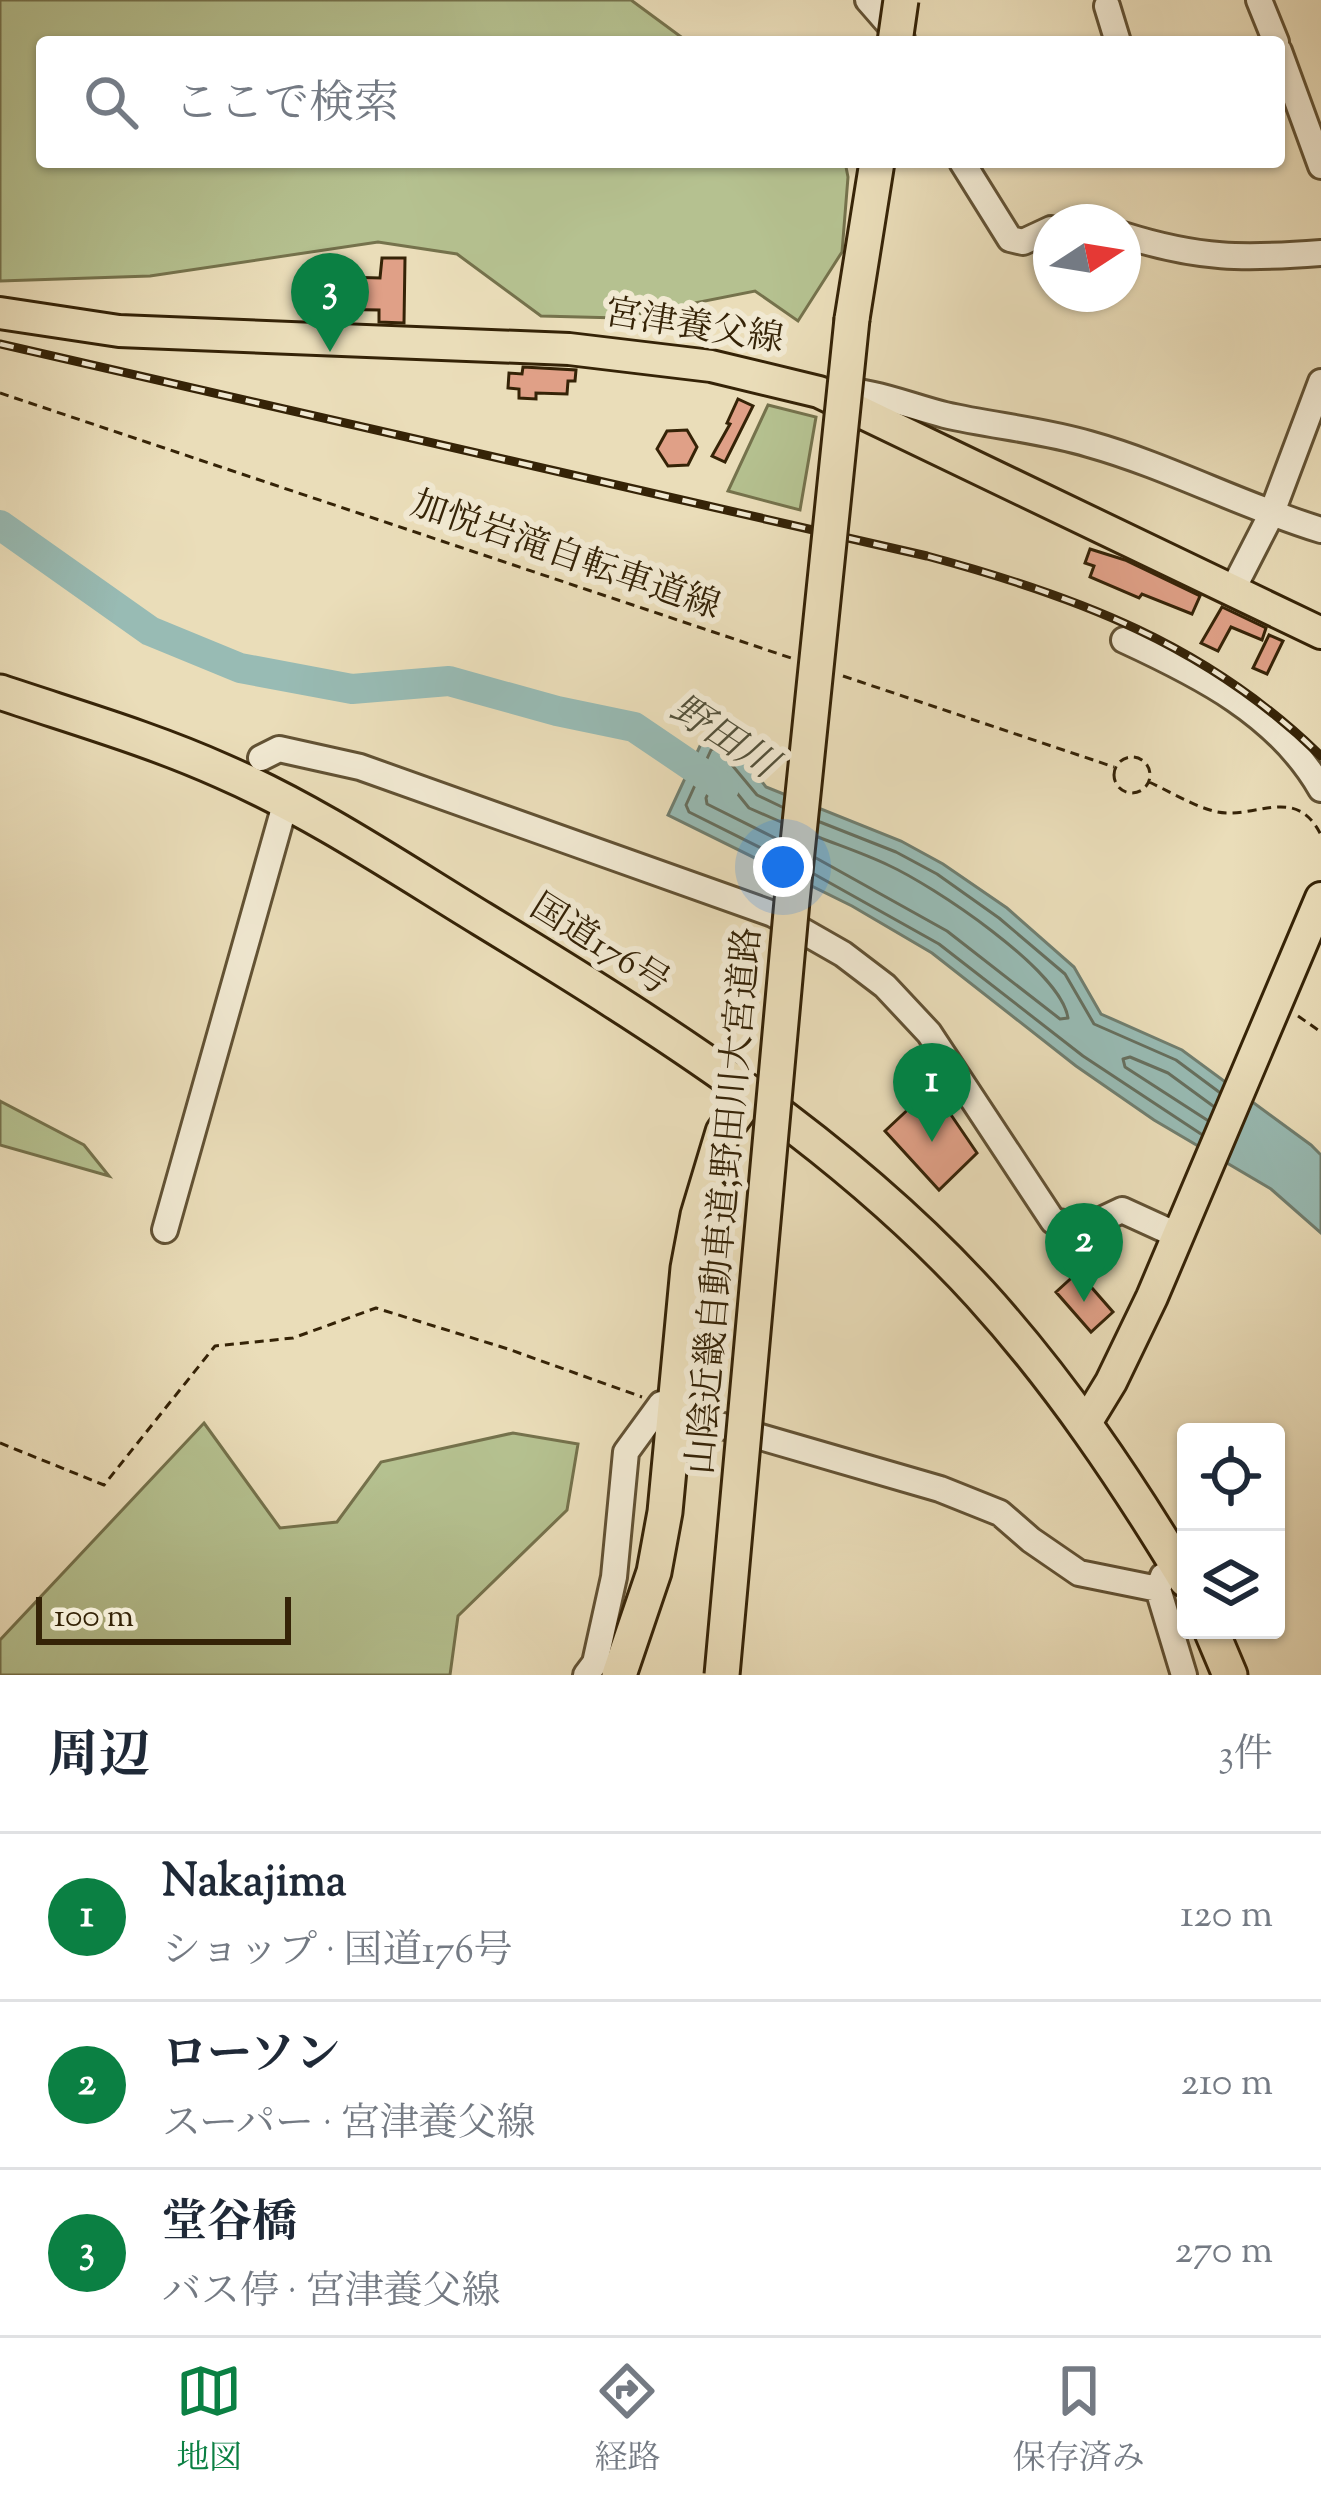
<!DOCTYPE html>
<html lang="ja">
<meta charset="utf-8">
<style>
:root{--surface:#fff;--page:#f6f6f7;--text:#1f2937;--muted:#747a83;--line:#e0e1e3;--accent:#0b8043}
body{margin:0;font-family:"Sorts Mill Goudy","Noto Serif JP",serif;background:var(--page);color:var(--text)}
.controls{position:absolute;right:36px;bottom:36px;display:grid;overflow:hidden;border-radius:12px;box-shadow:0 3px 9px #0004}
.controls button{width:108px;height:108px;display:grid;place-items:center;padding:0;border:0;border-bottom:3px solid var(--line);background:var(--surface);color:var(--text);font:60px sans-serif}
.compass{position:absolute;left:1033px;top:204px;width:108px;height:108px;border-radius:50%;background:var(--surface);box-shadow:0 3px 9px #0004;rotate:78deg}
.scale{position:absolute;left:36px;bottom:30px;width:255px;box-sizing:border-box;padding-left:12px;border:6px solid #352307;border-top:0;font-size:33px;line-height:42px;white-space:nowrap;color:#352307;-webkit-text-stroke:9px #f1e9d2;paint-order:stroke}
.you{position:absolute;left:783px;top:867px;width:42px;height:42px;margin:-30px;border:9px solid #fff;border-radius:50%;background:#1a73e8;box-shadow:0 0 0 18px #1a73e833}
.badge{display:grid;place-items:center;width:78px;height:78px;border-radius:50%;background:var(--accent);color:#fff;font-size:39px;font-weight:700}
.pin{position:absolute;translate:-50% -99px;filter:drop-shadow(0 3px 6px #0008)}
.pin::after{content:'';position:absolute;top:63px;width:42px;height:36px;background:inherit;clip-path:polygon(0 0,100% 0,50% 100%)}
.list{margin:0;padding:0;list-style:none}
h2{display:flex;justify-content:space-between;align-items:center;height:156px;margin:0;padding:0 48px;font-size:51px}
h2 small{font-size:39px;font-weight:400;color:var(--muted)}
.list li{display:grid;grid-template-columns:78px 1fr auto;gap:36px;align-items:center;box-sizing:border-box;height:168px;padding:0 48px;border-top:3px solid var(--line)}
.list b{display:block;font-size:45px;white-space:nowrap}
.list p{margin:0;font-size:39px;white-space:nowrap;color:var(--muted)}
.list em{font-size:39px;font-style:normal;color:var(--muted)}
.icon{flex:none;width:66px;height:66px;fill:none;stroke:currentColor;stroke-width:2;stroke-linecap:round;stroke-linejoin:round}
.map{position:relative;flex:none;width:1321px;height:1675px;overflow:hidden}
.search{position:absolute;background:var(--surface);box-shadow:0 3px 9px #0004;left:36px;right:36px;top:36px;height:132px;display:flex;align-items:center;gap:30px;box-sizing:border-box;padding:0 42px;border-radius:12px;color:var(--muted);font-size:45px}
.sheet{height:660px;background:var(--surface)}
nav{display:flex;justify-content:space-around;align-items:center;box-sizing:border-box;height:168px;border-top:3px solid var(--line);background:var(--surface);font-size:33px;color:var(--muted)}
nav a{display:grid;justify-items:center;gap:6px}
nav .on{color:var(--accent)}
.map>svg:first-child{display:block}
.green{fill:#b5c190;stroke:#75724c;stroke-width:3}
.water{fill:#98bbb4;stroke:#707e6f;stroke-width:3}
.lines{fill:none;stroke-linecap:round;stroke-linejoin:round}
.shore{stroke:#666f5e;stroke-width:3}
.river{stroke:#98bbb4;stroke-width:30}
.building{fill:#e0a087;stroke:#352307;stroke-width:3}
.minor-casing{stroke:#625234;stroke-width:30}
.major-casing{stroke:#352307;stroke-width:36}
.highway-casing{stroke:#352307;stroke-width:39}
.path{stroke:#352307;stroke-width:3;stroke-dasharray:9 6;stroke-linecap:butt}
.minor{stroke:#f1e9d2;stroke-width:24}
.major{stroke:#eaddb9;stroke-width:30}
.highway{stroke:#eaddb9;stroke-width:33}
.rail-casing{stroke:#352307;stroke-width:9}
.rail{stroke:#f1e9d2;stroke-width:4.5;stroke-dasharray:14;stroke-linecap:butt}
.highway-bridge-casing{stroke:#352307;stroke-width:39;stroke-linecap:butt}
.highway-bridge{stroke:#eaddb9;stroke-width:33}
.labels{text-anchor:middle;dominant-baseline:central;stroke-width:12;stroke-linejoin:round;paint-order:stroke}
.street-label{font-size:36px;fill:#352307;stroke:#f1e9d2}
.water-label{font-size:39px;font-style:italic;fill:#53513b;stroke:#f1e9d2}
</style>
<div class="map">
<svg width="1321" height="1675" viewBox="0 0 1321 1675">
<rect width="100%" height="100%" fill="#eaddb9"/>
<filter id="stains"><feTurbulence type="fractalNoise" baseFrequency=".00167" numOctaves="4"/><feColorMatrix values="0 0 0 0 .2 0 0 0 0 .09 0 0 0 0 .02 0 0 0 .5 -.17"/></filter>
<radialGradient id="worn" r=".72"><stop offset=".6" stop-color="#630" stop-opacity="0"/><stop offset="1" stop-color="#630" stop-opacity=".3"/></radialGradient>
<path class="green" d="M 0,0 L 631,0 L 688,42 L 42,42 L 42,162 L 845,162 L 848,177 L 842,252 L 798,321 L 755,291 L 619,318 L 541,316 L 457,254 L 378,242 L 150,276 L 0,281 Z
M 768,405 L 816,417 L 800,510 L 728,491 Z
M 0,1101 L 84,1145 L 109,1176 L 0,1145 Z
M 204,1423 L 280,1528 L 337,1522 L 381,1462 L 513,1433 L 578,1444 L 567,1510 L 458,1616 L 450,1675 L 0,1675 L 0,1640 Z"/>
<path class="water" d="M 706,733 L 724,733 L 766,787 L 901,841 L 943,864 L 1007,908 L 1074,967 L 1101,1014 L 1182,1050 L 1311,1145 L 1321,1155 L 1321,1233 L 1271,1189 L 1154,1120 L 1076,1066 L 932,953 L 852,906 L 668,815 Z"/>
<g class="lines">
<path class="shore" d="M 820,822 L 896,852 L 937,874 L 999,918 L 1065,974 L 1094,1024 L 1176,1060 L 1219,1092
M 779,840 L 707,804 L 706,798 L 715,778 L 724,777 L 749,808 L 781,822
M 777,856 L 689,812 L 686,805 L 711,750 L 717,747 L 757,795 L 782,807
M 816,858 L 947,931 L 1060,1019 L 1068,1018 C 1061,970 932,885 888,865 C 865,854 841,846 818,837
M 814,874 L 939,944 L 1083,1056 L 1201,1134
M 1207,1120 L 1125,1067 L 1123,1059 L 1130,1057 L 1168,1073 L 1213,1106"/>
<path class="river" d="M 0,525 L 150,631 L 240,668 L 352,689 L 449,681 L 557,711 L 634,727 L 724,788"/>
</g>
<path class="building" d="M 382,258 L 405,258 L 404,323 L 379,322 L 379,310 L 322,309 L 322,302 L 311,302 L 311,276 L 380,278 Z
M 523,367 L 576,370 L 575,381 L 568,381 L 567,394 L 536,393 L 536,399 L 519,398 L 519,389 L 508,388 L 509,373 L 522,374 Z
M 738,399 L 753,406 L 725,462 L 712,456 L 730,424 L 727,423 Z
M 687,430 L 697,447 L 688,465 L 668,466 L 657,449 L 667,431 Z
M 1090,549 L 1125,560 L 1200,596 L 1192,614 L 1142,594 L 1139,598 L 1090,577 L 1094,566 L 1085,563 Z
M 1222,607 L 1266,628 L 1262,640 L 1231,627 L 1218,651 L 1201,643 Z
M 1269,635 L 1283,641 L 1267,674 L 1253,668 Z
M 932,1087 L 977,1153 L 939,1190 L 885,1131 Z
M 1078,1272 L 1113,1312 L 1091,1332 L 1056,1292 Z"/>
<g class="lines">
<g class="minor-casing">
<path id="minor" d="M 868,0 L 902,39
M 1259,0 L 1276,42
M 1107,6 L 1118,42
M 1279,51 L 1321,166
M 962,162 L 1010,239 L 1023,242 L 1051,229
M 1090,222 L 1093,222
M 1123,235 C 1199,259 1243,259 1321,253
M 830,391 C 872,389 905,405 945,415 C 993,426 1042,430 1089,444 C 1168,466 1242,506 1321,530
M 1232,591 L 1271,515 L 1321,382
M 1124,640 C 1200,675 1278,714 1321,789
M 261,758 L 279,749 L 360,767 L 773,914 L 843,954 L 885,986 L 929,1033 L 1053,1221 L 1086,1227 L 1122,1210 L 1179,1236
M 165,1230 L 286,801
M 702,1420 L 940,1489 L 1000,1513 L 1031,1540 L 1079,1573 L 1158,1589
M 1163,1576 L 1158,1589 L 1184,1675
M 586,1675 L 595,1663 L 614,1577 L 626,1452 L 661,1404 L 668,1407"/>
</g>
<g class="major-casing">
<path id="major" d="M 0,313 L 119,331 L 569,349 L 711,366 L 819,392 L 1321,633
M 1086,1423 L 1111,1382 L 1152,1297 L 1321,898"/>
</g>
<g class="highway-casing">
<path id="highway" d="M 852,319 L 877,162
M 0,692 C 74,717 151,739 222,771 C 314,811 397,867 482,919 C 659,1027 839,1140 980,1294 C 1060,1382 1125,1479 1186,1580
M 1211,1630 L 1230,1675
M 619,1675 L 654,1572 L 665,1512 L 688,1268 L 698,1215 L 723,1132 L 750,1095"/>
</g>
<path class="path" d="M 0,393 L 794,659
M 843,676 L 1114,767
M1114 775a18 18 0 1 1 36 0a18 18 0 1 1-36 0Z
M 1149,782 C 1169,791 1190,804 1210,810 C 1252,824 1294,781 1321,835
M 1298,1016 L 1321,1032
M 0,1443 L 104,1485 L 215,1346 L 293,1338 L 376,1308 L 508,1349 L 642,1397"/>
<use href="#minor" class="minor"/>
<use href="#major" class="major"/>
<use href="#highway" class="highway"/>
<g class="rail-casing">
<path id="rail" d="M 0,344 L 927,556 C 1076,596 1208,645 1321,756"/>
</g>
<use href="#rail" class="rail"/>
<g class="highway-bridge-casing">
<path id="highway-bridge" d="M 895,42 L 901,0
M 722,1675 L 792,901 L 852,319"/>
</g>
<use href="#highway-bridge" class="highway-bridge"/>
</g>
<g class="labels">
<g class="street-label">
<text transform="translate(694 328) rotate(9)">宮津養父線</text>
<text transform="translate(565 557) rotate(19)">加悦岩滝自転車道線</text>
<text transform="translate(599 946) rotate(32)">国道176号</text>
<text transform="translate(726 1201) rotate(-85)">山陰近畿自動車道;野田川大宮道路</text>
</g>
<g class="water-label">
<text transform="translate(722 739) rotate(33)">野田川</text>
</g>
</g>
<rect width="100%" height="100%" filter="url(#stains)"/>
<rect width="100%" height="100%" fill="url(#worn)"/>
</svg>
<div class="controls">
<button><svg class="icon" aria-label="locate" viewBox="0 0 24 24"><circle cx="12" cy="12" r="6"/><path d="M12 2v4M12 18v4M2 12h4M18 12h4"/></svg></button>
<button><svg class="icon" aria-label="layers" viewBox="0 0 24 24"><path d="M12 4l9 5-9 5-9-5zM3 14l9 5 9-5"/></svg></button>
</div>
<svg class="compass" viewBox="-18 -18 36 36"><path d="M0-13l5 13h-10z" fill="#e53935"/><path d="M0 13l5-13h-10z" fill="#747a83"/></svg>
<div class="scale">100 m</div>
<div class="you"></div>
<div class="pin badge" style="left:932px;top:1142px">1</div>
<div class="pin badge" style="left:1084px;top:1302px">2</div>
<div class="pin badge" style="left:330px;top:352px">3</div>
<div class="search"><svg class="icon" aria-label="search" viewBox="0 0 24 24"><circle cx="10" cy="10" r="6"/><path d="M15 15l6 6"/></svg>ここで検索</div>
</div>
<section class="sheet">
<h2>周辺<small>3件</small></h2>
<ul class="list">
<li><span class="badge">1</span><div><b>Nakajima</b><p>ショップ · 国道176号</p></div><em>120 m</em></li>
<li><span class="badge">2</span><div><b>ローソン</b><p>スーパー · 宮津養父線</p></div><em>210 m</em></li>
<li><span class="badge">3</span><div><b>堂谷橋</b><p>バス停 · 宮津養父線</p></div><em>270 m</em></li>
</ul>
</section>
<nav>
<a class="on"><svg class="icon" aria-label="map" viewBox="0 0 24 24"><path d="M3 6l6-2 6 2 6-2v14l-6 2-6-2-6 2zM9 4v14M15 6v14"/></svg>地図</a>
<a><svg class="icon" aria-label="directions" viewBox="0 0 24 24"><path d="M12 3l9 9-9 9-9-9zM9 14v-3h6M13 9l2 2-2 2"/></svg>経路</a>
<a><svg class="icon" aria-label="saved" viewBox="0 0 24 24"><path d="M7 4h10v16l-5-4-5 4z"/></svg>保存済み</a>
</nav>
